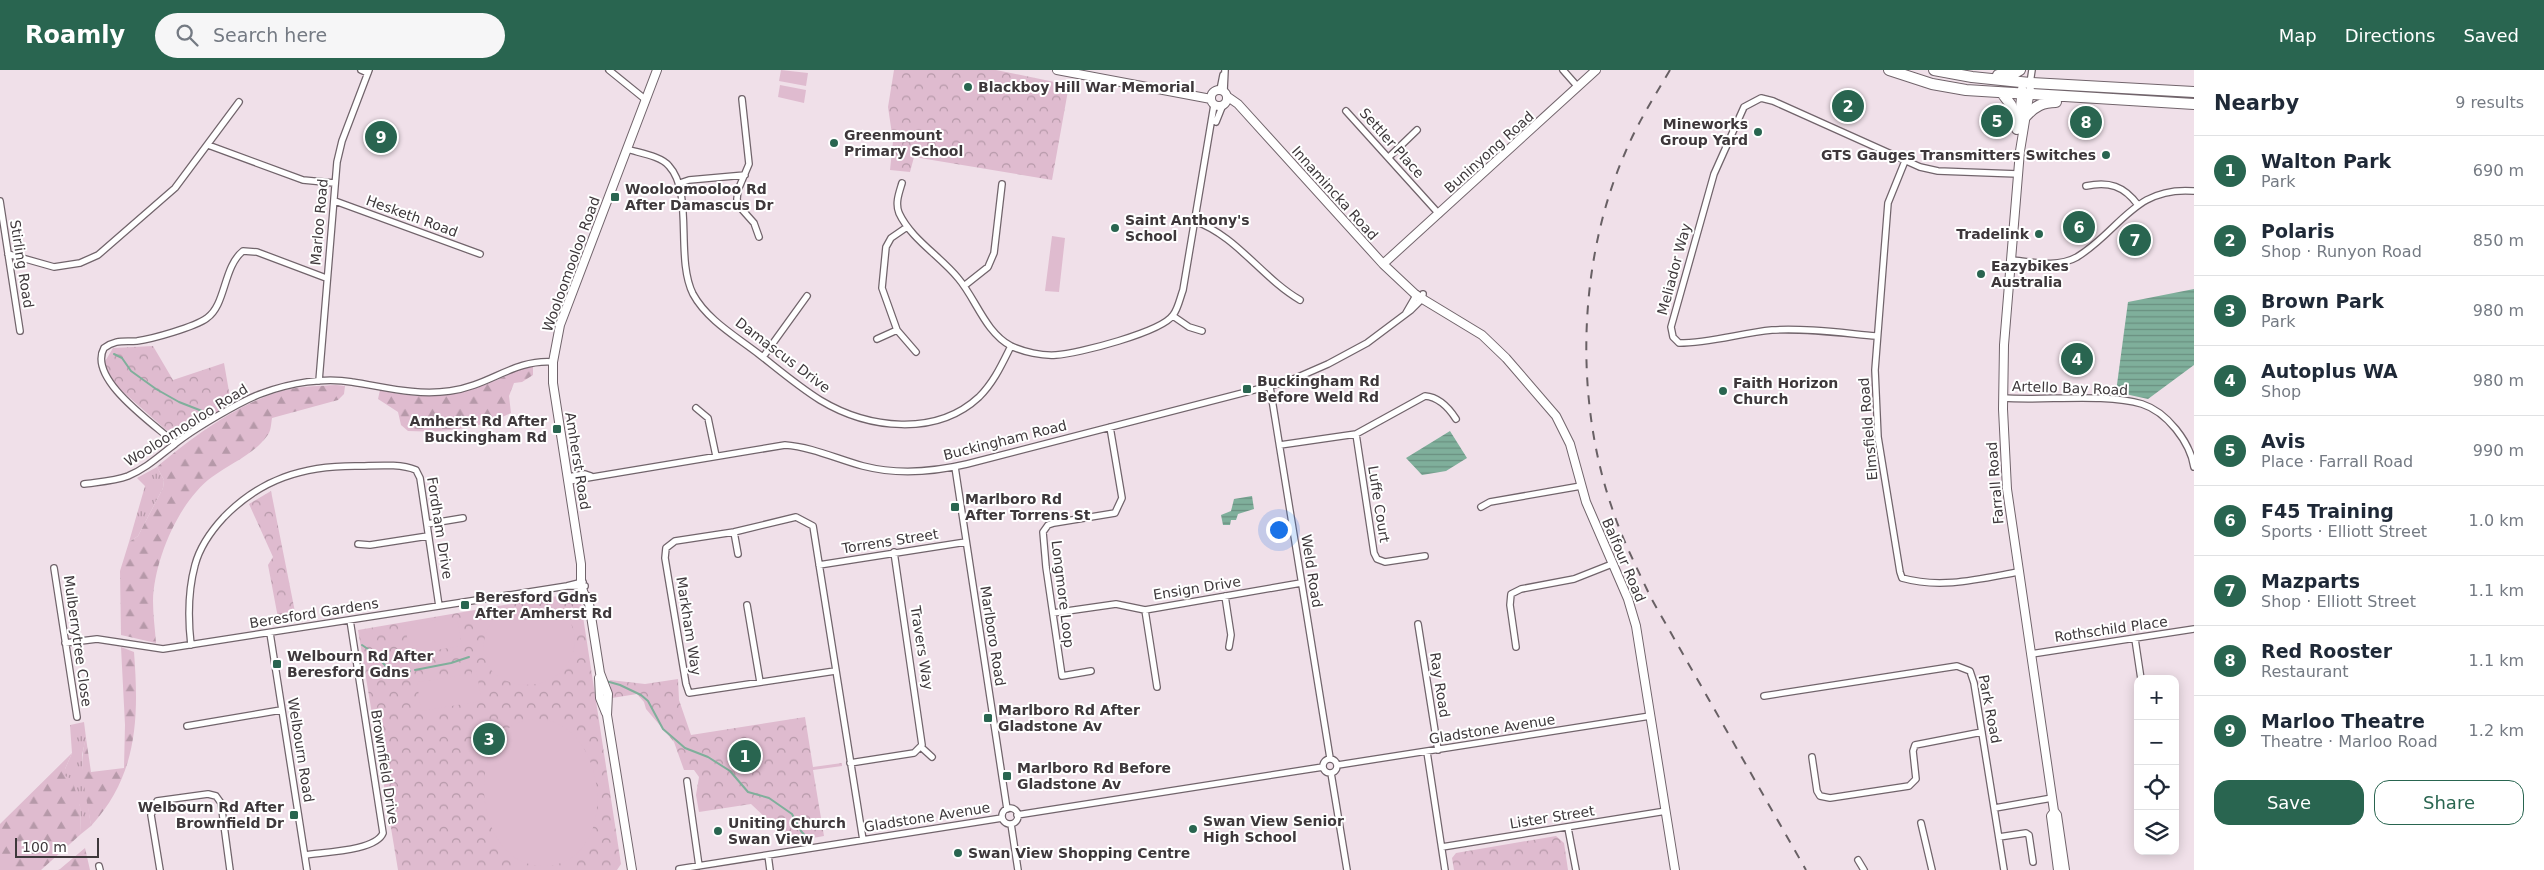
<!DOCTYPE html>
<meta charset="utf-8">
<style>
:root{--surface:#fff;--page:#f6f6f7;--text:#1f2937;--muted:#747a83;--line:#e0e1e3;--accent:#296550}
body{margin:0;font-family:"DejaVu Sans",sans-serif;background:var(--page);color:var(--text)}
.controls{position:absolute;right:15px;bottom:15px;display:grid;overflow:hidden;border-radius:10px;box-shadow:0 2px 12px #0003}
.controls button{width:45px;height:45px;display:grid;place-items:center;padding:0;border:0;border-bottom:1px solid var(--line);background:var(--surface);color:var(--text);font:25px sans-serif}
.scale{position:absolute;left:15px;bottom:12px;width:84px;box-sizing:border-box;padding-left:5px;border:2px solid #3e383b;border-top:0;font-size:14px;line-height:18px;white-space:nowrap;color:#3e383b;-webkit-text-stroke:4px #fff;paint-order:stroke}
.you{position:absolute;left:1278px;top:459px;width:18px;height:18px;margin:-12px;border:4px solid #fff;border-radius:50%;background:#1a73e8;box-shadow:0 0 0 8px #1a73e833}
.badge{display:grid;place-items:center;width:32px;height:32px;border-radius:50%;background:var(--accent);color:#fff;font-size:16px;font-weight:700}
.pin{position:absolute;translate:-50% -50%;border:2px solid #fff;box-shadow:0 1px 5px #0006}
.list{margin:0;padding:0;list-style:none}
h2{display:flex;justify-content:space-between;align-items:center;height:65px;margin:0;padding:0 20px;font-size:21px}
h2 small{font-size:16px;font-weight:400;color:var(--muted)}
.list li{display:grid;grid-template-columns:32px 1fr auto;gap:15px;align-items:center;box-sizing:border-box;height:70px;padding:0 20px;border-top:1px solid var(--line)}
.list b{display:block;font-size:19px;white-space:nowrap}
.list p{margin:0;font-size:16px;white-space:nowrap;color:var(--muted)}
.list em{font-size:16px;font-style:normal;color:var(--muted)}
.actions{display:flex;gap:10px;padding:15px 20px}
.actions a{flex:1;padding:11px 0;border:1px solid var(--accent);border-radius:15px;text-align:center;font-size:18px;color:var(--accent)}
.actions .main{background:var(--accent);color:#fff}
.icon{flex:none;width:28px;height:28px;fill:none;stroke:currentColor;stroke-width:2;stroke-linecap:round;stroke-linejoin:round}
.map{position:relative;flex:none;width:2194px;height:800px;overflow:hidden}
header{display:flex;align-items:center;gap:30px;box-sizing:border-box;height:70px;padding:0 25px;background:var(--accent);color:#fff}
header strong{font-size:24px}
nav{display:flex;gap:28px;margin-inline-start:auto;font-size:18px}
.search{width:350px;height:45px;background:var(--page);display:flex;align-items:center;gap:12px;box-sizing:border-box;padding:0 18px;border-radius:28px;color:var(--muted);font-size:19px}
main{display:flex}
aside{flex:1;background:var(--surface)}
.map>svg:first-child{display:block}
.grass{fill:url(#grass-tufts)}
.forest{fill:url(#forest-firs)}
.park{fill:url(#park-crowns)}
.pitch{fill:#dfbbcf}
.water{fill:url(#water-rules)}
.lines{fill:none;stroke-linecap:round;stroke-linejoin:round}
.stream{stroke:#7faf9b;stroke-width:2}
.street-casing{stroke:#71646b;stroke-width:8}
.secondary-casing{stroke:#71646b;stroke-width:10}
.highway-casing{stroke:#71646b;stroke-width:12}
.street{stroke:#fff;stroke-width:5.5}
.secondary{stroke:#fff;stroke-width:8}
.highway{stroke:#fff;stroke-width:10}
.rail{stroke:#686064;stroke-width:2;stroke-dasharray:9 9;stroke-linecap:butt}
.poi-dot{fill:#296550;stroke:#fff;stroke-width:2}
.labels{text-anchor:middle;dominant-baseline:central;stroke-width:4;stroke-linejoin:round;paint-order:stroke}
.poi-label{font-size:14px;font-weight:bold;fill:#3e383b;stroke:#fff;text-anchor:start}
.street-label{font-size:14px;fill:#3e383b;stroke:#fff}
</style>
<header>
<strong>Roamly</strong>
<div class="search"><svg class="icon" aria-label="search" viewBox="0 0 24 24"><circle cx="10" cy="10" r="6"/><path d="M15 15l6 6"/></svg>Search here</div>
<nav><a>Map</a><a>Directions</a><a>Saved</a></nav>
</header>
<main>
<div class="map">
<svg width="2194" height="800" viewBox="0 0 2194 800">
<defs>
<pattern id="grass-tufts" width="24" height="20" patternUnits="userSpaceOnUse" patternTransform="scale(1.25)"><rect width="24" height="20" fill="#dfbbcf"/><path d="M3 7l-1-3M5 7V3M7 7l1-3M15 17l-1-3M17 17v-4M19 17l1-3" fill="none" stroke="#b699a9"/></pattern>
<pattern id="forest-firs" width="22" height="20" patternUnits="userSpaceOnUse" patternTransform="scale(1.25)"><rect width="22" height="20" fill="#dfbbcf"/><path d="M5 1l3.5 6h-7zM16 11l3.5 6h-7z" fill="#b699a9"/></pattern>
<pattern id="park-crowns" width="20" height="18" patternUnits="userSpaceOnUse" patternTransform="scale(1.25)"><rect width="20" height="18" fill="#dfbbcf"/><path d="M2 6a3 3 0 1 1 6 0M12 15a3 3 0 1 1 6 0" fill="none" stroke="#b699a9"/></pattern>
<pattern id="water-rules" width="6" height="5" patternUnits="userSpaceOnUse" patternTransform="scale(1.25)"><rect width="6" height="5" fill="#7faf9b"/><path d="M0 2.5h6" fill="none" stroke="#698f80"/></pattern>
</defs>
<rect width="100%" height="100%" fill="#f0e0e9"/>
<path class="grass" d="M 157,397 L 164,410 L 163,418 L 138,466 L 129,472 L 145,416 L 137,408 Z
M 84,652 L 86,668 L 82,685 L 83,700 L 91,756 L 81,764 L 80,736 L 65,706 L 65,699 L 72,683 L 70,655 Z"/>
<path class="forest" d="M 524,297 L 533,297 L 533,305 L 522,312 L 514,313 L 509,326 L 511,343 C 479,359 443,363 408,361 L 401,355 L 398,342 L 378,329 L 380,320 C 436,334 474,323 524,297 Z
M 336,315 L 345,316 L 344,324 L 338,330 L 272,348 C 271,354 271,362 267,366 C 253,385 231,393 212,407 C 179,431 154,490 153,531 C 153,545 155,559 156,573 L 121,565 L 120,501 L 129,472 L 138,466 L 163,418 L 164,410 L 157,397 C 192,367 244,329 290,319 C 304,316 321,316 336,315 Z
M 121,577 L 134,582 C 139,647 138,705 91,756 C 87,727 77,696 86,668 L 91,702 L 124,698 L 125,655 Z
M 72,683 L 65,699 L 65,706 L 72,709 L 80,736 L 81,764 L 41,800 L 0,800 L 0,754 Z
M 85,778 L 90,800 L 58,800 L 60,799 Z"/>
<path class="park" d="M 894,0 L 996,0 L 1069,15 L 1052,110 L 914,87 L 910,102 L 890,100 L 893,71 L 888,37 Z
M 153,276 L 173,310 L 224,293 L 231,333 L 192,359 L 174,364 L 165,359 L 113,313 L 104,293 L 113,278 Z
M 271,421 L 296,547 L 302,549 L 279,553 L 268,495 L 273,487 L 249,434 Z
M 575,523 L 580,527 L 621,794 L 617,800 L 398,800 L 358,560 Z
M 678,609 L 679,630 L 691,665 L 805,647 L 813,697 L 842,693 L 842,696 L 813,700 L 824,766 L 791,772 L 751,734 L 699,742 L 696,725 L 699,707 L 694,700 L 684,700 L 674,672 L 646,639 L 644,632 L 637,624 L 612,628 L 610,610 L 645,614 Z
M 1556,766 L 1564,773 L 1568,800 L 1454,800 L 1452,788 L 1456,783 Z"/>
<path class="pitch" d="M 781,0 L 808,3 L 806,16 L 779,11 Z
M 780,15 L 806,20 L 804,33 L 778,27 Z
M 1052,166 L 1065,168 L 1059,222 L 1045,221 Z
M 546,536 C 602,549 570,636 504,610 C 478,599 477,558 501,544 C 514,536 531,536 546,536 Z
M 457,547 L 462,576 L 410,584 L 405,555 Z
M 472,600 L 476,600 L 482,631 L 421,641 L 417,612 L 472,604 Z
M 533,649 C 609,645 623,792 546,796 C 472,800 460,656 533,649 Z"/>
<path class="water" d="M 2194,219 L 2194,295 L 2148,329 L 2116,322 L 2128,232 Z
M 1450,361 L 1467,388 L 1446,401 L 1422,405 L 1406,388 Z
M 1252,426 L 1254,439 L 1238,444 L 1236,450 L 1231,450 L 1230,455 L 1223,455 L 1221,445 L 1231,441 L 1234,429 Z"/>
<g class="lines">
<path class="stream" d="M 114,284 L 122,288 L 131,301 L 156,319 L 179,332 L 202,341 L 204,349
M 362,575 L 375,584 L 392,603 L 405,604 L 410,601
M 415,600 L 451,593 L 469,587
M 606,611 L 620,615 L 641,625 L 648,631 L 663,659 L 685,678 L 708,687 L 730,701 L 748,722 L 769,728 L 792,744 L 801,761 L 808,769"/>
<g class="street-casing">
<path id="street" d="M 361,0 L 368,3
M 609,0 L 646,30
M 1563,0 L 1578,17
M 2030,13 L 2032,0
M 1220,20 L 1223,5
M 1224,21 L 1225,0
M 742,29 L 749,94 L 738,120 L 737,129 L 738,135 L 754,153 L 759,167
M 1346,41 L 1439,144
M 1216,52 L 1222,37
M 208,75 L 303,110 L 334,113
M 627,79 C 639,83 661,86 669,96 C 694,123 675,188 693,224 C 707,250 737,267 760,285 C 779,300 799,317 820,330 C 868,359 936,367 979,327 C 994,312 1002,294 1011,276
M 1389,87 L 1417,60
M 1905,91 L 1888,133 L 1875,300 L 1878,367 L 1900,502 L 1902,508 C 1941,519 1979,509 2018,502
M 680,113 L 689,110 L 745,105
M 902,113 C 899,123 895,133 899,143 C 911,169 940,186 958,208 C 976,229 985,262 1011,276 C 1024,282 1042,286 1056,285 C 1077,284 1162,262 1173,245 C 1178,239 1180,228 1183,220 L 1214,35
M 2086,116 C 2109,111 2124,116 2138,135
M 0,131 L 20,261
M 335,131 L 480,184
M 1194,151 C 1236,165 1262,208 1300,230
M 907,157 L 891,168 L 886,177 L 882,218 L 897,260 L 916,282
M 8,184 L 54,197 L 80,193 L 98,185 L 175,118 L 239,32
M 2012,190 C 2032,192 2058,198 2077,187 C 2121,160 2134,116 2194,121
M 964,216 L 988,197 L 994,183 L 1002,114
M 1406,243 L 1417,224
M 1173,246 L 1189,257 L 1202,261
M 1876,266 C 1842,263 1806,258 1772,260 C 1741,263 1710,273 1679,273 L 1673,267 L 1671,257 L 1714,104 L 1744,37 L 1761,28 L 1773,31 L 1920,97 L 1938,101 L 2018,104
M 877,269 L 897,260
M 763,287 L 807,226
M 319,311 L 337,92 L 342,71 L 369,0
M 1270,317 L 1330,688
M 2003,328 C 2044,331 2105,323 2142,334 C 2167,342 2190,372 2194,397
M 696,338 L 708,348 L 716,386
M 1356,364 L 1374,483 L 1377,489 L 1385,492 L 1425,486
M 175,373 C 154,354 87,309 104,278 C 116,269 124,272 137,271 C 152,269 195,257 207,248 C 226,235 223,197 243,181 L 257,182 L 326,208
M 1280,375 L 1356,364 L 1425,326 C 1438,327 1449,338 1456,349
M 955,397 L 1007,739
M 568,407 L 585,404 L 591,406
M 569,411 L 785,375 C 812,377 837,389 863,396 C 898,405 933,402 967,394 L 1289,311 L 1328,294 L 1367,273 L 1411,240 L 1422,229 L 1423,224
M 84,414 C 98,412 115,411 128,406 C 147,398 159,386 175,374 C 192,360 242,330 263,323 C 290,313 324,307 352,312 C 385,317 416,326 450,321 C 489,316 514,289 553,292
M 1481,437 L 1490,432 L 1581,416
M 427,454 L 463,448
M 734,462 L 738,484
M 358,474 L 370,475 L 428,466
M 819,495 L 966,472
M 54,498 L 77,647
M 567,516 L 585,516
M 1225,526 L 1231,565 L 1229,577
M 747,535 L 760,612
M 1053,543 L 1116,534 L 1145,540
M 1418,554 L 1438,680
M 270,563 L 307,800
M 2135,569 L 2141,609
M 65,573 L 97,569 L 163,579 L 567,516 L 583,512
M 191,575 C 188,549 188,521 195,495 C 200,476 211,461 224,447 C 261,409 303,396 355,396 C 374,396 399,393 416,400 L 420,408 L 439,536
M 1516,577 L 1510,535 L 1511,524 L 1521,519 L 1574,509 L 1612,494
M 2031,584 L 2194,559
M 835,601 L 689,623 L 686,614 L 665,488 L 666,478 L 675,471 L 734,462 L 796,447 L 813,456 L 863,770
M 1091,601 L 1062,606 L 1046,497 L 1043,462 L 1048,455 L 1054,453 L 1115,443 L 1122,428 L 1110,357
M 1157,617 L 1145,540 L 1301,513
M 1764,626 L 1957,596 L 1970,601 L 1974,613 L 2004,800
M 187,656 L 281,640
M 921,677 L 932,687
M 1427,682 L 1445,800
M 1812,687 L 1817,721 L 1820,726 L 1830,728 L 1909,716 L 1916,709 L 1913,681 L 1915,675 L 1982,662
M1323 696a7 7 0 1 1 14 0a7 7 0 1 1-14 0Z
M 850,693 L 914,683 L 922,675 L 894,482
M 1338,695 L 1650,646
M 1331,703 L 1347,800
M 687,711 L 699,796
M 1995,738 L 2052,728
M1002 746a8 8 0 1 1 16 0a8 8 0 1 1-16 0Z
M 1017,745 L 1323,697
M 1921,753 L 1932,800
M 1011,754 L 1018,800
M 1568,758 L 1576,800
M 1999,767 L 2026,763 L 2029,765 L 2033,792
M 1442,777 L 1666,741
M 305,785 C 323,782 376,781 383,763 L 350,550
M 768,785 L 770,800
M 1858,790 L 1864,800
M 99,796 L 100,800
M 679,799 L 1002,748
M 160,800 L 151,745 L 157,731 L 208,724 L 216,726 L 221,733 L 230,800"/>
</g>
<g class="secondary-casing">
<path id="secondary" d="M 1057,0 L 1211,29
M1211 28a8 8 0 1 1 16 0a8 8 0 1 1-16 0Z
M 2030,20 L 2020,81 L 2004,275 L 2003,339 L 2007,419 L 2054,741 L 2057,745 L 2065,800
M 1228,27 L 1238,34 L 1383,194 L 1416,225 L 1482,265 L 1506,288 L 1556,346 L 1570,374 L 1586,432 L 1628,529 L 1636,556 L 1675,800
M 2018,55 L 2022,19
M 1383,194 L 1596,0
M 588,527 L 600,603 L 608,624 L 607,645 L 632,800
M 587,531 L 581,516 L 581,494 L 553,313 L 553,292 L 560,255 L 657,0
M 599,608 L 600,628 L 606,643
M 2054,742 L 2051,746 L 2058,800"/>
</g>
<g class="highway-casing">
<path id="highway" d="M 1889,0 L 1932,14 L 1966,20 L 2194,34
M 1934,0 L 1972,7 L 2030,13 L 2194,22
M 1998,5 L 2013,4 L 2020,0
M 2002,23 L 2011,35 L 2017,59
M 2026,46 C 2035,36 2043,32 2056,32"/>
</g>
<use href="#street" class="street"/>
<use href="#secondary" class="secondary"/>
<use href="#highway" class="highway"/>
<path class="rail" d="M 1670,0 C 1654,27 1637,54 1625,83 C 1578,190 1574,328 1612,438 C 1622,469 1637,498 1651,528 L 1806,800"/>
</g>
<g class="poi-dot">
<circle cx="968" cy="17" r="5"/>
<circle cx="1758" cy="62" r="5"/>
<circle cx="834" cy="73" r="5"/>
<circle cx="2106" cy="85" r="5"/>
<rect x="610" y="122" width="10" height="10" rx="2.5"/>
<circle cx="1115" cy="158" r="5"/>
<circle cx="2039" cy="164" r="5"/>
<circle cx="1981" cy="204" r="5"/>
<rect x="1242" y="314" width="10" height="10" rx="2.5"/>
<circle cx="1723" cy="321" r="5"/>
<rect x="552" y="354" width="10" height="10" rx="2.5"/>
<rect x="950" y="432" width="10" height="10" rx="2.5"/>
<rect x="460" y="530" width="10" height="10" rx="2.5"/>
<rect x="272" y="589" width="10" height="10" rx="2.5"/>
<rect x="983" y="643" width="10" height="10" rx="2.5"/>
<rect x="1002" y="701" width="10" height="10" rx="2.5"/>
<rect x="289" y="740" width="10" height="10" rx="2.5"/>
<circle cx="1193" cy="759" r="5"/>
<circle cx="718" cy="761" r="5"/>
<circle cx="958" cy="783" r="5"/>
</g>
<g class="labels">
<g class="poi-label">
<text x="978" y="17">Blackboy Hill War Memorial</text>
<text x="1748" y="54" text-anchor="end">Mineworks<tspan x="1748" dy="16">Group Yard</tspan></text>
<text x="844" y="65">Greenmount<tspan x="844" dy="16">Primary School</tspan></text>
<text x="2096" y="85" text-anchor="end">GTS Gauges Transmitters Switches</text>
<text x="625" y="119">Wooloomooloo Rd<tspan x="625" dy="16">After Damascus Dr</tspan></text>
<text x="1125" y="150">Saint Anthony's<tspan x="1125" dy="16">School</tspan></text>
<text x="2029" y="164" text-anchor="end">Tradelink</text>
<text x="1991" y="196">Eazybikes<tspan x="1991" dy="16">Australia</tspan></text>
<text x="1257" y="311">Buckingham Rd<tspan x="1257" dy="16">Before Weld Rd</tspan></text>
<text x="1733" y="313">Faith Horizon<tspan x="1733" dy="16">Church</tspan></text>
<text x="547" y="351" text-anchor="end">Amherst Rd After<tspan x="547" dy="16">Buckingham Rd</tspan></text>
<text x="965" y="429">Marlboro Rd<tspan x="965" dy="16">After Torrens St</tspan></text>
<text x="475" y="527">Beresford Gdns<tspan x="475" dy="16">After Amherst Rd</tspan></text>
<text x="287" y="586">Welbourn Rd After<tspan x="287" dy="16">Beresford Gdns</tspan></text>
<text x="998" y="640">Marlboro Rd After<tspan x="998" dy="16">Gladstone Av</tspan></text>
<text x="1017" y="698">Marlboro Rd Before<tspan x="1017" dy="16">Gladstone Av</tspan></text>
<text x="284" y="737" text-anchor="end">Welbourn Rd After<tspan x="284" dy="16">Brownfield Dr</tspan></text>
<text x="1203" y="751">Swan View Senior<tspan x="1203" dy="16">High School</tspan></text>
<text x="728" y="753">Uniting Church<tspan x="728" dy="16">Swan View</tspan></text>
<text x="968" y="783">Swan View Shopping Centre</text>
</g>
<g class="street-label">
<text transform="translate(1392 73) rotate(48)">Settler Place</text>
<text transform="translate(1489 82) rotate(-42)">Buninyong Road</text>
<text transform="translate(1335 123) rotate(48)">Innamincka Road</text>
<text transform="translate(412 146) rotate(20)">Hesketh Road</text>
<text transform="translate(319 152) rotate(-85)">Marloo Road</text>
<text transform="translate(22 194) rotate(81)">Stirling Road</text>
<text transform="translate(571 194) rotate(-70)">Wooloomooloo Road</text>
<text transform="translate(1674 199) rotate(-75)">Meliador Way</text>
<text transform="translate(783 285) rotate(37)">Damascus Drive</text>
<text transform="translate(2070 318) rotate(2)">Artello Bay Road</text>
<text transform="translate(186 355) rotate(-32)">Wooloomooloo Road</text>
<text transform="translate(1868 359) rotate(-95)">Elmsfield Road</text>
<text transform="translate(1005 370) rotate(-14)">Buckingham Road</text>
<text transform="translate(578 391) rotate(81)">Amherst Road</text>
<text transform="translate(1995 413) rotate(-95)">Farrall Road</text>
<text transform="translate(1379 434) rotate(81)">Luffe Court</text>
<text transform="translate(440 458) rotate(81)">Fordham Drive</text>
<text transform="translate(890 471) rotate(-9)">Torrens Street</text>
<text transform="translate(1624 490) rotate(67)">Balfour Road</text>
<text transform="translate(1312 501) rotate(81)">Weld Road</text>
<text transform="translate(1197 518) rotate(-9)">Ensign Drive</text>
<text transform="translate(1063 524) rotate(83)">Longmore Loop</text>
<text transform="translate(314 543) rotate(-9)">Beresford Gardens</text>
<text transform="translate(689 556) rotate(81)">Markham Way</text>
<text transform="translate(2111 559) rotate(-8)">Rothschild Place</text>
<text transform="translate(993 566) rotate(81)">Marlboro Road</text>
<text transform="translate(78 571) rotate(82)">Mulberrytree Close</text>
<text transform="translate(922 578) rotate(81)">Travers Way</text>
<text transform="translate(1440 615) rotate(81)">Ray Road</text>
<text transform="translate(1990 639) rotate(79)">Park Road</text>
<text transform="translate(1492 659) rotate(-9)">Gladstone Avenue</text>
<text transform="translate(301 680) rotate(81)">Welbourn Road</text>
<text transform="translate(385 697) rotate(81)">Brownfield Drive</text>
<text transform="translate(927 747) rotate(-9)">Gladstone Avenue</text>
<text transform="translate(1552 747) rotate(-9)">Lister Street</text>
</g>
</g>
</svg>
<div class="controls">
<button>+</button>
<button>−</button>
<button><svg class="icon" aria-label="locate" viewBox="0 0 24 24"><circle cx="12" cy="12" r="6"/><path d="M12 2v4M12 18v4M2 12h4M18 12h4"/></svg></button>
<button><svg class="icon" aria-label="layers" viewBox="0 0 24 24"><path d="M12 4l9 5-9 5-9-5zM3 14l9 5 9-5"/></svg></button>
</div>
<div class="scale">100 m</div>
<div class="you"></div>
<div class="pin badge" style="left:745px;top:686px">1</div>
<div class="pin badge" style="left:1848px;top:36px">2</div>
<div class="pin badge" style="left:489px;top:669px">3</div>
<div class="pin badge" style="left:2077px;top:289px">4</div>
<div class="pin badge" style="left:1997px;top:51px">5</div>
<div class="pin badge" style="left:2079px;top:157px">6</div>
<div class="pin badge" style="left:2135px;top:170px">7</div>
<div class="pin badge" style="left:2086px;top:52px">8</div>
<div class="pin badge" style="left:381px;top:67px">9</div>
</div>
<aside>
<h2>Nearby<small>9 results</small></h2>
<ul class="list">
<li><span class="badge">1</span><div><b>Walton Park</b><p>Park</p></div><em>690 m</em></li>
<li><span class="badge">2</span><div><b>Polaris</b><p>Shop · Runyon Road</p></div><em>850 m</em></li>
<li><span class="badge">3</span><div><b>Brown Park</b><p>Park</p></div><em>980 m</em></li>
<li><span class="badge">4</span><div><b>Autoplus WA</b><p>Shop</p></div><em>980 m</em></li>
<li><span class="badge">5</span><div><b>Avis</b><p>Place · Farrall Road</p></div><em>990 m</em></li>
<li><span class="badge">6</span><div><b>F45 Training</b><p>Sports · Elliott Street</p></div><em>1.0 km</em></li>
<li><span class="badge">7</span><div><b>Mazparts</b><p>Shop · Elliott Street</p></div><em>1.1 km</em></li>
<li><span class="badge">8</span><div><b>Red Rooster</b><p>Restaurant</p></div><em>1.1 km</em></li>
<li><span class="badge">9</span><div><b>Marloo Theatre</b><p>Theatre · Marloo Road</p></div><em>1.2 km</em></li>
</ul>
<div class="actions"><a class="main">Save</a><a>Share</a></div>
</aside>
</main>
